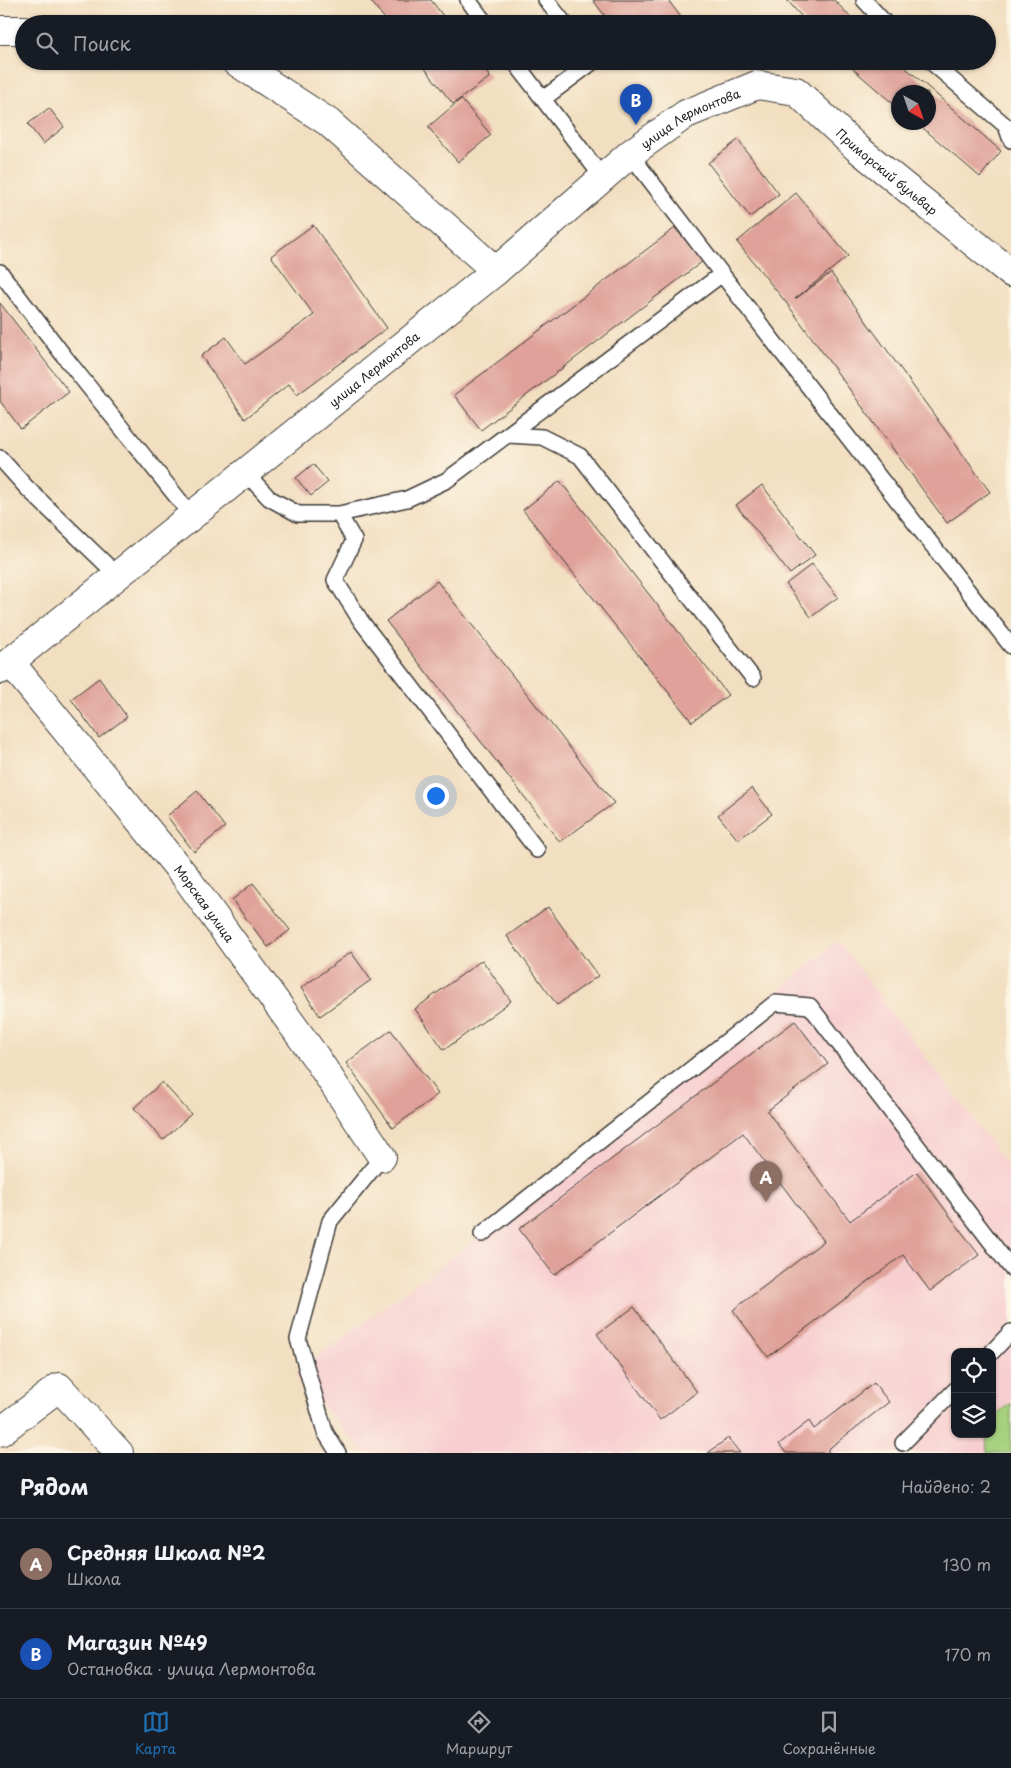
<!DOCTYPE html>
<html lang="ru">
<meta charset="utf-8">
<style>
:root{--surface:#171b24;--page:#20242c;--text:#f1f3f6;--muted:#9ea1a6;--line:#363941;--accent:#1f6fb2}
body{margin:0;font-family:"Playpen Sans",sans-serif;background:var(--page);color:var(--text)}
.controls{position:absolute;right:15px;bottom:15px;display:grid;overflow:hidden;border-radius:10px;box-shadow:0 1px 4px #0004}
.controls button{width:45px;height:45px;display:grid;place-items:center;padding:0;border:0;border-bottom:1px solid var(--line);background:var(--surface);color:var(--text);font:25px sans-serif}
.compass{position:absolute;left:891px;top:85px;width:45px;height:45px;border-radius:50%;background:var(--surface);box-shadow:0 1px 4px #0004;rotate:140deg}
.you{position:absolute;left:435px;top:795px;width:18px;height:18px;margin:-12px;border:4px solid #fff;border-radius:50%;background:#1a73e8;box-shadow:0 0 0 8px #1a73e833}
.badge{display:grid;place-items:center;width:32px;height:32px;border-radius:50%;background:var(--accent);color:#fff;font-size:16px;font-weight:700}
.pin{position:absolute;translate:-50% -41px;filter:drop-shadow(0 1px 2px #0008)}
.pin::after{content:'';position:absolute;top:26px;width:18px;height:15px;background:inherit;clip-path:polygon(0 0,100% 0,50% 100%)}
.list{margin:0;padding:0;list-style:none}
h2{display:flex;justify-content:space-between;align-items:center;height:65px;margin:0;padding:0 20px;font-size:21px}
h2 small{font-size:16px;font-weight:400;color:var(--muted)}
.list li{display:grid;grid-template-columns:32px 1fr auto;gap:15px;align-items:center;box-sizing:border-box;height:90px;padding:0 20px;border-top:1px solid var(--line)}
.list b{display:block;font-size:19px;white-space:nowrap}
.list p{margin:0;font-size:16px;white-space:nowrap;color:var(--muted)}
.list em{font-size:16px;font-style:normal;color:var(--muted)}
.icon{flex:none;width:28px;height:28px;fill:none;stroke:currentColor;stroke-width:2;stroke-linecap:round;stroke-linejoin:round}
.map{position:relative;flex:none;width:1011px;height:1453px;overflow:hidden}
.search{position:absolute;background:var(--surface);box-shadow:0 1px 4px #0004;left:15px;right:15px;top:15px;height:55px;display:flex;align-items:center;gap:12px;box-sizing:border-box;padding:0 18px;border-radius:28px;color:var(--muted);font-size:19px}
.sheet{height:245px;background:var(--surface)}
nav{display:flex;justify-content:space-around;align-items:center;box-sizing:border-box;height:70px;border-top:1px solid var(--line);background:var(--surface);font-size:14px;color:var(--muted)}
nav a{display:grid;justify-items:center;gap:2px}
nav .on{color:var(--accent)}
.map>svg:first-child{display:block}
.built{fill:#f7cfd0;fill-rule:evenodd}
.green{fill:#a6d17e;stroke:#61764d}
.building{fill:#dfa199}
.lines{fill:none;stroke-linecap:round;stroke-linejoin:round}
.service-casing{stroke:#3c3935;stroke-width:18}
.minor-casing{stroke:#3c3935;stroke-width:30}
.tertiary-casing{stroke:#3c3935;stroke-width:30}
.service{stroke:#fff;stroke-width:15}
.minor{stroke:#fff;stroke-width:28}
.tertiary{stroke:#fff;stroke-width:28}
.labels{text-anchor:middle;dominant-baseline:central;stroke-width:4;stroke-linejoin:round;paint-order:stroke}
.street-label{font-size:12px;fill:#1c1c1c;stroke:#fcf5e5}
</style>
<div class="map">
<svg width="1011" height="1453" viewBox="0 0 1011 1453">
<rect width="100%" height="100%" fill="#fcf5e5"/>
<filter id="ink" filterUnits="userSpaceOnUse"><feTurbulence type="fractalNoise" baseFrequency=".02" numOctaves="2"/><feDisplacementMap in="SourceGraphic" scale="10" xChannelSelector="R" yChannelSelector="G"/><feConvolveMatrix kernelMatrix="1 2 1 2 8 2 1 2 1" color-interpolation-filters="sRGB"/></filter>
<filter id="wash" filterUnits="userSpaceOnUse"><feTurbulence type="fractalNoise" baseFrequency=".0096" numOctaves="4" result="noise"/><feDisplacementMap in="SourceGraphic" scale="20" xChannelSelector="R" yChannelSelector="G"/><feGaussianBlur stdDeviation="1.12" result="paint"/><feColorMatrix in="noise" values="0 0 0 0 0 0 0 0 0 0 0 0 0 0 0 0 0 1.4 0 .05"/><feComposite in="paint" operator="in"/></filter>
<g filter="url(#wash)">
<rect width="100%" height="100%" fill="#f2dec0"/>
<path class="built" d="M 838,941 L 1011,1170 L 1011,1453 L 364,1453 L 295,1374 L 482,1234 ZM 955,1352 L 992,1352 L 992,1434 L 955,1434 Z"/>
<path class="green" d="M 1011,1403 L 1011,1453 L 987,1453 L 986,1435 L 992,1434 L 992,1419 Z"/>
<g id="blocks">
<path class="building" d="M 370,0 L 431,0 L 449,24 L 389,24 Z
M 593,0 L 668,0 L 686,24 L 611,24 Z
M 787,0 L 834,0 L 857,24 L 808,24 Z
M 419,61 L 478,61 L 490,77 L 453,104 Z
M 844,61 L 898,61 L 1001,151 L 980,177 L 916,122 L 928,122 L 928,92 L 898,92 L 898,108 Z
M 461,99 L 491,135 L 458,162 L 428,127 Z
M 49,108 L 64,127 L 43,144 L 28,124 Z
M 738,140 L 779,194 L 750,217 L 708,163 Z
M 796,193 L 848,256 L 795,299 L 831,273 L 990,492 L 947,523 L 788,305 L 737,242 Z
M 313,225 L 387,328 L 297,395 L 289,384 L 245,419 L 201,356 L 226,337 L 245,364 L 314,315 L 271,256 Z
M 675,228 L 703,261 L 481,430 L 454,395 Z
M 0,303 L 69,392 L 21,429 L 0,401 Z
M 313,464 L 328,482 L 311,496 L 296,478 Z
M 560,481 L 728,695 L 692,722 L 523,510 Z
M 762,485 L 815,555 L 790,574 L 736,505 Z
M 812,564 L 838,597 L 811,617 L 786,584 Z
M 437,581 L 614,803 L 560,842 L 386,621 Z
M 99,678 L 127,717 L 99,738 L 71,699 Z
M 752,788 L 772,814 L 738,840 L 718,815 Z
M 197,791 L 225,827 L 194,852 L 167,816 Z
M 253,883 L 290,930 L 268,947 L 232,900 Z
M 548,907 L 598,976 L 557,1005 L 507,936 Z
M 351,952 L 371,980 L 320,1016 L 301,988 Z
M 482,960 L 511,1001 L 444,1050 L 415,1009 Z
M 795,1021 L 828,1064 L 767,1111 L 850,1221 L 917,1172 L 979,1255 L 930,1291 L 903,1255 L 768,1357 L 733,1310 L 824,1241 L 743,1133 L 554,1275 L 519,1229 Z
M 391,1030 L 438,1094 L 393,1128 L 346,1063 Z
M 162,1082 L 191,1114 L 163,1140 L 134,1108 Z
M 634,1307 L 697,1392 L 660,1420 L 597,1334 Z
M 874,1383 L 889,1402 L 827,1450 L 830,1453 L 786,1453 L 779,1444 L 809,1421 L 814,1429 Z
M 728,1438 L 740,1453 L 708,1453 Z"/>
</g>
</g>
<g filter="url(#ink)">
<use href="#blocks" fill-opacity="0" stroke="#3c3935" stroke-width="1"/>
<g class="lines">
<g class="service-casing">
<path id="service" d="M 468,0 L 486,24
M 546,0 L 565,24
M 864,0 L 886,24
M 514,61 L 603,178
M 930,61 L 1006,126 L 1011,140
M 543,99 L 594,61
M 630,154 L 780,350 L 1011,646
M 0,272 L 64,356 L 192,516
M 508,435 L 542,437 L 580,456 L 753,678
M 0,458 L 27,488 L 117,575
M 246,473 L 269,498 L 298,514 L 339,514 L 407,499 L 447,480 L 722,274
M 339,514 L 354,540 L 335,580 L 361,621 L 537,850
M 482,1234 L 775,1003 L 810,1006 L 1011,1268
M 992,1352 L 1011,1332
M 903,1443 L 955,1390
M 338,1453 L 325,1432 L 298,1339 L 330,1221 L 382,1157"/>
</g>
<g class="minor-casing">
<g id="minor">
<path d="M 0,30 L 24,30"/>
<path d="M 235,61 L 328,122 L 496,271"/>
<path id="s1" d="M 10,662 L 185,876 L 317,1059 L 382,1157"/>
<path d="M 0,1432 L 59,1387 L 119,1453"/>
</g>
</g>
<g class="tertiary-casing">
<g id="tertiary">
<path id="s2" d="M 0,670 L 496,271 L 630,154 L 686,114 L 757,85 L 796,91 L 857,148 L 1011,273"/>
</g>
</g>
<use href="#service" class="service"/>
<use href="#minor" class="minor"/>
<use href="#tertiary" class="tertiary"/>
</g>
</g>
<g class="labels">
<g class="street-label">
<text stroke="none"><textPath href="#s2" startOffset="885">улица Лермонтова</textPath></text>
<text stroke="none"><textPath href="#s2" startOffset="1121">Приморский бульвар</textPath></text>
<text stroke="none"><textPath href="#s2" startOffset="480">улица Лермонтова</textPath></text>
<text stroke="none"><textPath href="#s1" startOffset="310">Морская улица</textPath></text>
</g>
</g>
</svg>
<div class="controls">
<button><svg class="icon" aria-label="locate" viewBox="0 0 24 24"><circle cx="12" cy="12" r="6"/><path d="M12 2v4M12 18v4M2 12h4M18 12h4"/></svg></button>
<button><svg class="icon" aria-label="layers" viewBox="0 0 24 24"><path d="M12 4l9 5-9 5-9-5zM3 14l9 5 9-5"/></svg></button>
</div>
<svg class="compass" viewBox="-18 -18 36 36"><path d="M0-13l5 13h-10z" fill="#e53935"/><path d="M0 13l5-13h-10z" fill="#9ea1a6"/></svg>
<div class="you"></div>
<div class="pin badge" style="left:766px;top:1202px;background:#8d6e63">A</div>
<div class="pin badge" style="left:636px;top:125px;background:#1a4fb4">B</div>
<div class="search"><svg class="icon" aria-label="search" viewBox="0 0 24 24"><circle cx="10" cy="10" r="6"/><path d="M15 15l6 6"/></svg>Поиск</div>
</div>
<section class="sheet">
<h2>Рядом<small>Найдено: 2</small></h2>
<ul class="list">
<li><span class="badge" style="background:#8d6e63">A</span><div><b>Средняя Школа №2</b><p>Школа</p></div><em>130 m</em></li>
<li><span class="badge" style="background:#1a4fb4">B</span><div><b>Магазин №49</b><p>Остановка · улица Лермонтова</p></div><em>170 m</em></li>
</ul>
</section>
<nav>
<a class="on"><svg class="icon" aria-label="map" viewBox="0 0 24 24"><path d="M3 6l6-2 6 2 6-2v14l-6 2-6-2-6 2zM9 4v14M15 6v14"/></svg>Карта</a>
<a><svg class="icon" aria-label="directions" viewBox="0 0 24 24"><path d="M12 3l9 9-9 9-9-9zM9 14v-3h6M13 9l2 2-2 2"/></svg>Маршрут</a>
<a><svg class="icon" aria-label="saved" viewBox="0 0 24 24"><path d="M7 4h10v16l-5-4-5 4z"/></svg>Сохранённые</a>
</nav>
